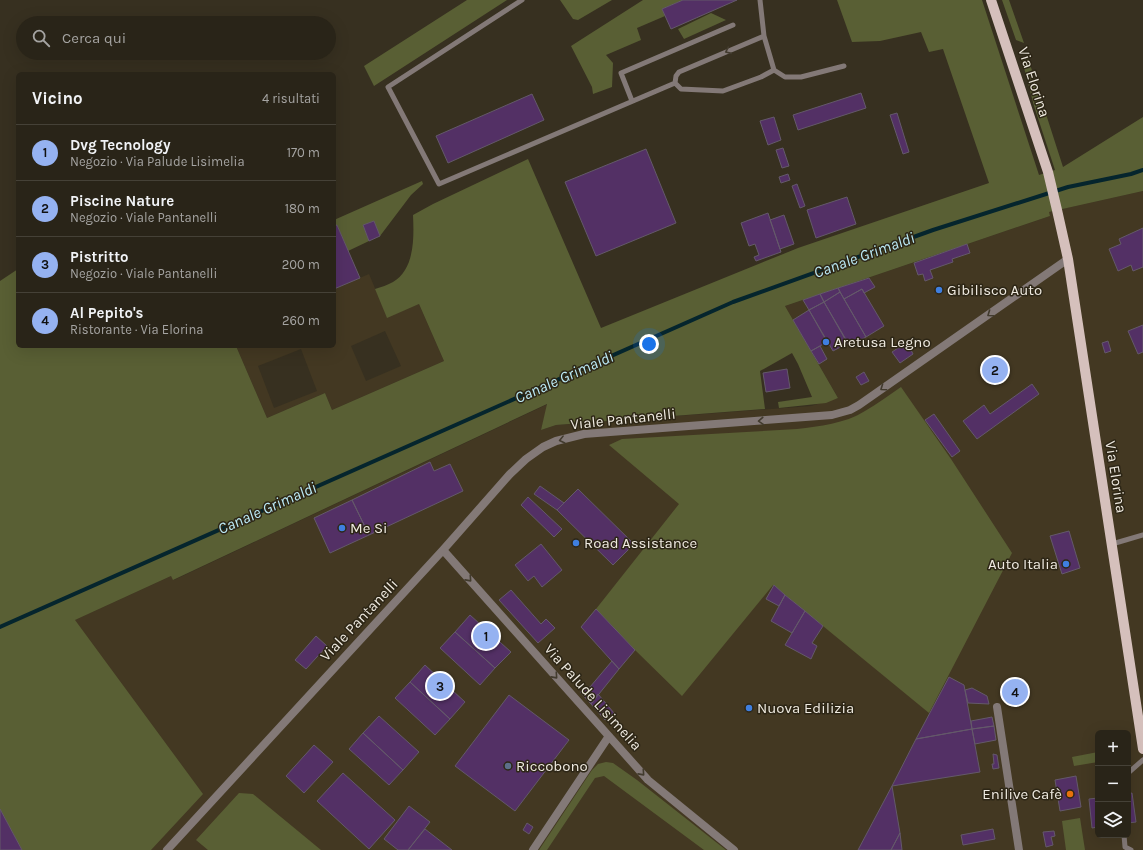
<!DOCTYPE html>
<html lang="it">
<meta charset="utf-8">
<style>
:root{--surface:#292418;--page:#312c21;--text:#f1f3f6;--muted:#a5a4a2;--line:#454137;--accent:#95b2f1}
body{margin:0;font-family:Karla,sans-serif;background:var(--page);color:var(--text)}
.controls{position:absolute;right:12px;bottom:12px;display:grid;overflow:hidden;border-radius:6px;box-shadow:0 4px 16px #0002}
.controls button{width:36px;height:36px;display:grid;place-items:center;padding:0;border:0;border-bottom:1px solid var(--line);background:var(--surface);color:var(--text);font:20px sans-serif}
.you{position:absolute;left:649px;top:344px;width:14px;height:14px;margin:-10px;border:3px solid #fff;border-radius:50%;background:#1a73e8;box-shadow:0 0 0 6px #1a73e833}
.badge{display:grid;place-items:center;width:26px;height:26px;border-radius:50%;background:var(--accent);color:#111;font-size:13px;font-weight:700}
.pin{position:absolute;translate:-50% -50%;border:2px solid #fff;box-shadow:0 1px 4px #0006}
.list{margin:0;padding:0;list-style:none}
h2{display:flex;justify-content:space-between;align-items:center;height:52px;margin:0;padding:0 16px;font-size:17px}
h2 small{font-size:13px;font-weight:400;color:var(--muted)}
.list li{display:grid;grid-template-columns:26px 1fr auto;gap:12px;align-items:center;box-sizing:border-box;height:56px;padding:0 16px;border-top:1px solid var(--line)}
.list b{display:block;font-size:15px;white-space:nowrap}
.list p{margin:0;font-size:13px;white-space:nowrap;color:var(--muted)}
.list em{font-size:13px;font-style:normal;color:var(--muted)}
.icon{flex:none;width:22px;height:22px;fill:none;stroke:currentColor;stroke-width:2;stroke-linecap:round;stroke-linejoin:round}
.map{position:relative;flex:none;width:1143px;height:850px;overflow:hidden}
.search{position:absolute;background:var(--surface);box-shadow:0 4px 16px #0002;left:16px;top:16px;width:320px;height:44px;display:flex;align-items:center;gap:10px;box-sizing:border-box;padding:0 14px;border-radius:22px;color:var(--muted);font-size:15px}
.panel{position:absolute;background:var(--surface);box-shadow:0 4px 16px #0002;left:16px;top:72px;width:320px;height:276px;border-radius:6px}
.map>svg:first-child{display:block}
.built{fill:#433822;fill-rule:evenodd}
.green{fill:#595f34}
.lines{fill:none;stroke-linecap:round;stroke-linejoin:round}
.stream{stroke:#05252d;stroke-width:4}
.building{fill:#533065;stroke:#64596a}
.lane{stroke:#837977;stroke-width:5}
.street{stroke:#837977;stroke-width:8}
.primary{stroke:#d5c0bc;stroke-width:10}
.oneway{stroke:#423b2e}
.shop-dot{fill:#3f7fe0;stroke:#2d2616;stroke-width:1.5}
.service-dot{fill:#5c6f8a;stroke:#2d2616;stroke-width:1.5}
.food-dot{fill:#e8710a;stroke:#2d2616;stroke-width:1.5}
.labels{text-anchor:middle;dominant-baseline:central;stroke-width:3;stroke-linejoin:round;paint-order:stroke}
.street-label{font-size:15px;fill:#efeae0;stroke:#2d2616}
.poi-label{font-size:15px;fill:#efeae0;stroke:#2d2616;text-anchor:start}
.water-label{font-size:16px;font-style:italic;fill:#bbeaf6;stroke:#2d2616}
</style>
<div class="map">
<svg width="1143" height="850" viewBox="0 0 1143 850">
<rect width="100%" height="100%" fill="#373020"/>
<path class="built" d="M 1143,191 L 1143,850 L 0,850 L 0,654 L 171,576 L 174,580 L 548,404 L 541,430 L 556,425 L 811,406 L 838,398 L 785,306 L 1050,216 L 1048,212 ZM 1098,733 L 1128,733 L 1128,835 L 1098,835 Z
M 369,274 L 387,317 L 419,304 L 444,361 L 332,410 L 325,393 L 267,418 L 236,346 L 334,346 L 334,289 ZM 385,331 L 401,366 L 366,381 L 351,346 ZM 301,349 L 317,391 L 274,408 L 258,366 Z"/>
<path class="green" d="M 467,0 L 507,0 L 374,86 L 364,66 Z
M 560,0 L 612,0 L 578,20 L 573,19 Z
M 643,0 L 683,0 L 662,9 L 665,16 L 637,28 L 641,40 L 606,55 L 613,63 L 612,87 L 593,94 L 592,87 L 571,46 Z
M 837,0 L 982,0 L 1039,175 L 1055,170 L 1034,106 L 1022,60 L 1027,55 L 1063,167 L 1143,117 L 1143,191 L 1049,212 L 1050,216 L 785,306 L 838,398 L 826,403 L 779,408 L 778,402 L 812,397 L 798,364 L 792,353 L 760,371 L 765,409 L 556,425 L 541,430 L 547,404 L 173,580 L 171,576 L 75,620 L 203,794 L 151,850 L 22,850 L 0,809 L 0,281 L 18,269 L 18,346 L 236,346 L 267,418 L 325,393 L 332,410 L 444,361 L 419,304 L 387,318 L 375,289 C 381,287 388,285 393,282 C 415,269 414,237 413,215 L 433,204 L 528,159 L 601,328 L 798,248 L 989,183 L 943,49 L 929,52 L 921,32 L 880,41 L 852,42 Z
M 1002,0 L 1009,0 L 1024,43 L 1016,40 Z
M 711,13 L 726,20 L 684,39 L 678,29 Z
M 422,181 L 423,184 L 411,195 L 380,236 L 374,221 L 363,225 L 369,241 L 348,251 L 337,225 L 334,226 L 334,220 Z
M 901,387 L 951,459 L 1012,553 L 929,713 L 773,585 L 682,696 L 635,650 L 596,609 L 679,504 L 609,445 L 622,439 L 797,429 C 820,426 844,424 865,411 C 877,404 889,395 901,387 Z
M 1098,752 L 1098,762 L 1074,766 L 1072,757 Z
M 606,762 L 613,763 L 637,780 L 726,850 L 704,850 L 604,776 L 595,778 L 547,850 L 539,850 L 592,770 L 598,764 Z
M 239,793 L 253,794 L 321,850 L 208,850 L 196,840 Z
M 1080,818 L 1085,850 L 1066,850 L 1062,821 Z"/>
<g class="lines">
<path class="stream" d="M 0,627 L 733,302 L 933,230 L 1068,187 L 1131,174 L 1143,170"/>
</g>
<path class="building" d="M 683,0 L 737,0 L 671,29 L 662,9 Z
M 861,93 L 866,108 L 798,130 L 793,115 Z
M 532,94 L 544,120 L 448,163 L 436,136 Z
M 897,113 L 909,152 L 903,154 L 890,115 Z
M 774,117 L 781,140 L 768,145 L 760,121 Z
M 783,148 L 789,166 L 782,168 L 776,150 Z
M 646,149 L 676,223 L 596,256 L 565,182 Z
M 788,174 L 790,180 L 781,183 L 779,177 Z
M 797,184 L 805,206 L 800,208 L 792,186 Z
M 847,197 L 856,224 L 816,238 L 807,210 Z
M 768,213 L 781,252 L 756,261 L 754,257 L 759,255 L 755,244 L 749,246 L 741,223 Z
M 784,215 L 794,244 L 780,249 L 770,220 Z
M 374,221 L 380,236 L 369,241 L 363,225 Z
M 337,225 L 360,278 L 334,289 L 334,226 Z
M 1143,228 L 1143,267 L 1133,271 L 1131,265 L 1118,271 L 1109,249 L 1121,244 L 1119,239 Z
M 967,244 L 970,253 L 952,259 L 953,262 L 930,270 L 933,278 L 925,281 L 923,274 L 918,275 L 914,263 Z
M 869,278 L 875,287 L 864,293 L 862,289 L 844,299 L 838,288 Z
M 838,288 L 840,292 L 824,302 L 820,294 Z
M 862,289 L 884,326 L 866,337 L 844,299 Z
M 840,292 L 866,337 L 849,346 L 824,302 Z
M 820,294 L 824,302 L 809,310 L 803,300 Z
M 824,302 L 848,343 L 833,351 L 809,310 Z
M 809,310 L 827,342 L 811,351 L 793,320 Z
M 1143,325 L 1143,352 L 1138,354 L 1128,331 Z
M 1108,341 L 1111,351 L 1105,353 L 1102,343 Z
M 907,342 L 913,354 L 900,363 L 892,352 Z
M 820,346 L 827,359 L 819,364 L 811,351 Z
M 787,369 L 790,388 L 766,392 L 763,373 Z
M 864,372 L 869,381 L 861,385 L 856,377 Z
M 1032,384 L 1039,394 L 977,439 L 963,421 L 984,405 L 990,414 Z
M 934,414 L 960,451 L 952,457 L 925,420 Z
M 430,462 L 434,471 L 450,464 L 463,491 L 369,535 L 352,500 Z
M 540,486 L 564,503 L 557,510 L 534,494 Z
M 578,489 L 634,544 L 613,565 L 557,510 Z
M 528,497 L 562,529 L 554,537 L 521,505 Z
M 352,500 L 369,535 L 330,553 L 314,518 Z
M 1069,531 L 1080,568 L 1062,574 L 1050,536 Z
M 541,544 L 562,570 L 542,587 L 534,576 L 528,581 L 515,565 Z
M 774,585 L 785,595 L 779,606 L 766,599 Z
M 511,590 L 541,624 L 546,619 L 555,628 L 538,643 L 499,600 Z
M 785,595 L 805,611 L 792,633 L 771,621 Z
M 596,609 L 635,650 L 619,669 L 581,627 Z
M 805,611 L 823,626 L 812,643 L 817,646 L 811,659 L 785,645 Z
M 470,615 L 511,652 L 495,668 L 455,632 Z
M 455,632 L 495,668 L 480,685 L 440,648 Z
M 316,636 L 327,646 L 306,669 L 295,660 Z
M 612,661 L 619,669 L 591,704 L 580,692 L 590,687 Z
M 425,665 L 465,702 L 450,719 L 410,682 Z
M 949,677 L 964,685 L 972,729 L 916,739 Z
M 410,682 L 450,719 L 435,735 L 395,698 Z
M 972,688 L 987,696 L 989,704 L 968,703 L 965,690 Z
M 598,694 L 614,713 L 605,720 L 591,704 Z
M 509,695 L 569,740 L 515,811 L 455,766 Z
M 379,716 L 419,752 L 403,770 L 363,733 Z
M 992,717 L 994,726 L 972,729 L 971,721 Z
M 994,726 L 996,740 L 975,744 L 972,729 Z
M 972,729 L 980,772 L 892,786 L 916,739 Z
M 363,733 L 403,770 L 389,785 L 349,749 Z
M 314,745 L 333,762 L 304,793 L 286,776 Z
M 993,754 L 997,755 L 999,768 L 993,769 L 992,764 L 994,764 Z
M 343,773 L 395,820 L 369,849 L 317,801 Z
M 1076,776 L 1081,807 L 1060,811 L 1055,780 Z
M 892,786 L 900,833 L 891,850 L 858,850 Z
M 1132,793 L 1136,822 L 1128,823 L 1128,794 Z
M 1098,798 L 1098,827 L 1092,828 L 1089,799 Z
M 409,806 L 430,822 L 408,850 L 398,850 L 384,839 Z
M 0,809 L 22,850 L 0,850 Z
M 527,823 L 533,827 L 529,834 L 523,830 Z
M 425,829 L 452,850 L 408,850 Z
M 993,829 L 995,839 L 963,845 L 961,835 Z
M 1054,831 L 1055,836 L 1051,837 L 1053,845 L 1046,847 L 1043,832 Z
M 900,833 L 902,850 L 891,850 Z"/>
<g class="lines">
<path class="lane" d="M 522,0 L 388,87 L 439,184 L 675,83
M 760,0 L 764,36 L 774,70 L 785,77 L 801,77 L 844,66
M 764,36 L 679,72 L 676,76 L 675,83 L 681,89 L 723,91 L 761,77 L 774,70
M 632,101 L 621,73 L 733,25
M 1112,544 L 1143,535
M 1128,773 L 1143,760
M 1124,835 L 1125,847 L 1131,850"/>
<path class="street" d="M 443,550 L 648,780 L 734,850
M 997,707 L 1019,850
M 167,850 L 443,550 L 510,474 L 526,459 L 543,447 L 556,441 L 584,434 L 832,415 L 850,410 L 859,405 L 1068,259
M 533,850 L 609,736"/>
<path class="primary" d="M 991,0 L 1048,172 L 1057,210 L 1068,259 L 1143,749"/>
</g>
<defs><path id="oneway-chevron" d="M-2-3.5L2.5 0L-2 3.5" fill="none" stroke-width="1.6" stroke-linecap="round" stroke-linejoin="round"/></defs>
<g class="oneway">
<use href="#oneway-chevron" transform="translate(728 51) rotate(156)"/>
<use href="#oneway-chevron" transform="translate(990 314) rotate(145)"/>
<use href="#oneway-chevron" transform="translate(883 388) rotate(145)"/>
<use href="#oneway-chevron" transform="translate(761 421) rotate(176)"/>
<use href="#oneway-chevron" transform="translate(562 440) rotate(166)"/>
<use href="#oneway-chevron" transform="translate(469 579) rotate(48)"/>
<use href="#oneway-chevron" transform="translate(555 676) rotate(48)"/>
<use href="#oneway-chevron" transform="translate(642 773) rotate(48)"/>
</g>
<g class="shop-dot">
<circle cx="939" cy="290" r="4"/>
<circle cx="826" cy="342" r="4"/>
<circle cx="342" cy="528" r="4"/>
<circle cx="576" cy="543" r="4"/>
<circle cx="1066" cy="564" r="4"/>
<circle cx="749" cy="708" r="4"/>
</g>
<circle class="service-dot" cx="508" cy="766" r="4"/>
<circle class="food-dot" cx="1070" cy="794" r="4"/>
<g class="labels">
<g class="street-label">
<text transform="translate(1034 82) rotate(72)">Via Elorina</text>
<text transform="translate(623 419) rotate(-6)">Viale Pantanelli</text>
<text transform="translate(1116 477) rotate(81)">Via Elorina</text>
<text transform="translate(359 620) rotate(-47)">Viale Pantanelli</text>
<text transform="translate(593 697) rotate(48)">Via Palude Lisimelia</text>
</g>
<g class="poi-label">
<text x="947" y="290">Gibilisco Auto</text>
<text x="834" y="342">Aretusa Legno</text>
<text x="350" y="528">Me Si</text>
<text x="584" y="543">Road Assistance</text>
<text x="1058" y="564" text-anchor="end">Auto Italia</text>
<text x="757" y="708">Nuova Edilizia</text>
<text x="516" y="766">Riccobono</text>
<text x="1062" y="794" text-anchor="end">Enilive Cafè</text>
</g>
<g class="water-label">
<text transform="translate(864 255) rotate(-20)">Canale Grimaldi</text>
<text transform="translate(564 377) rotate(-24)">Canale Grimaldi</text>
<text transform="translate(267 508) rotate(-24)">Canale Grimaldi</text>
</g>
</g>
</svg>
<div class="controls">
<button>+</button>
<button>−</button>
<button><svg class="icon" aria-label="layers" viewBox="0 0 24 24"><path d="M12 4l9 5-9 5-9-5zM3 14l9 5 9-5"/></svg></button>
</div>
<div class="you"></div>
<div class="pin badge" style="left:486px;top:636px">1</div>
<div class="pin badge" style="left:995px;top:370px">2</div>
<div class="pin badge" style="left:440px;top:686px">3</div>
<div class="pin badge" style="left:1015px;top:692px">4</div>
<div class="search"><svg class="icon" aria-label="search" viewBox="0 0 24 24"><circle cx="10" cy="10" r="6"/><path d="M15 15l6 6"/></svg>Cerca qui</div>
<section class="panel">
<h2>Vicino<small>4 risultati</small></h2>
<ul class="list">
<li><span class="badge">1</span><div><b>Dvg Tecnology</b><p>Negozio · Via Palude Lisimelia</p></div><em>170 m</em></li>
<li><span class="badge">2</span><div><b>Piscine Nature</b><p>Negozio · Viale Pantanelli</p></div><em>180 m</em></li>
<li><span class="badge">3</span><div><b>Pistritto</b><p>Negozio · Viale Pantanelli</p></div><em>200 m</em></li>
<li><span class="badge">4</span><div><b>Al Pepito's</b><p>Ristorante · Via Elorina</p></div><em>260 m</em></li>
</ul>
</section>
</div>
